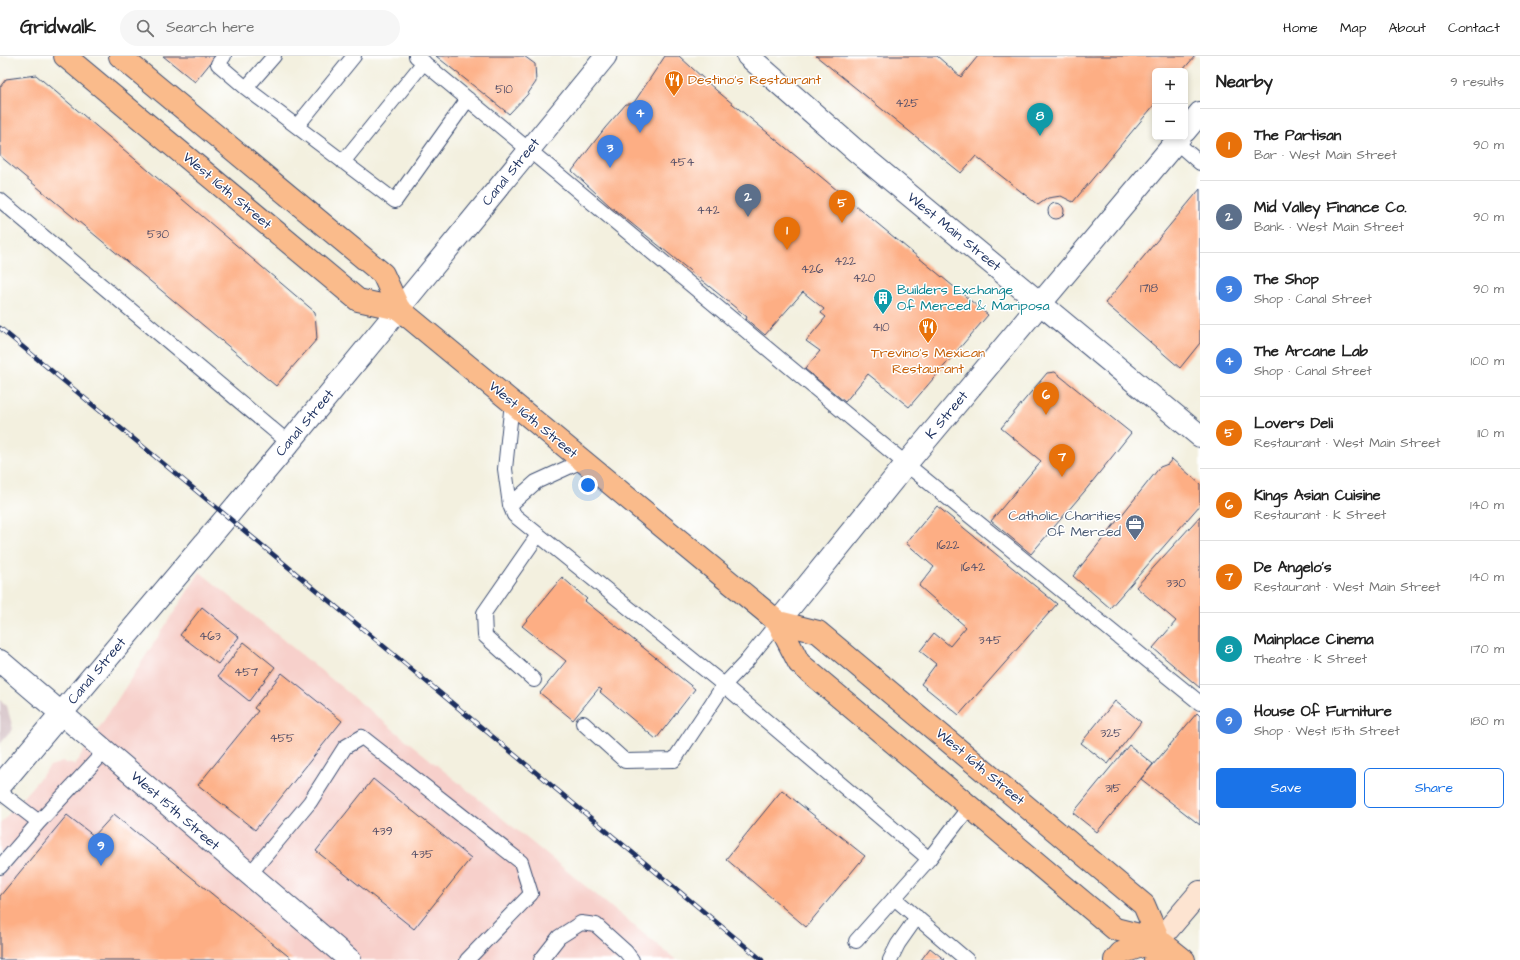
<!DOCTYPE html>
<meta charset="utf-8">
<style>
:root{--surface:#fff;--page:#f6f6f6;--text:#222;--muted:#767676;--line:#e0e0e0;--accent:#1a73e8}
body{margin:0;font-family:"Architects Daughter",sans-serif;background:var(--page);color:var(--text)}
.controls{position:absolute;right:12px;top:12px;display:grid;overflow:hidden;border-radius:6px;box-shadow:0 2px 6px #0003}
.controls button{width:36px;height:36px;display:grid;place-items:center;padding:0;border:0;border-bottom:1px solid var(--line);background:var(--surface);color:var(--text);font:20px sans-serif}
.you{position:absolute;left:588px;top:429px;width:14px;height:14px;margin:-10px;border:3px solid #fff;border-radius:50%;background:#1a73e8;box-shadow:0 0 0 6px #1a73e833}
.badge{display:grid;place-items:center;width:26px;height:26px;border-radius:50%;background:var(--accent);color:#fff;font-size:13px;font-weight:700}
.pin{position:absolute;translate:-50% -33px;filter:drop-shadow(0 1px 2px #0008)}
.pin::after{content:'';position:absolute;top:21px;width:14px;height:12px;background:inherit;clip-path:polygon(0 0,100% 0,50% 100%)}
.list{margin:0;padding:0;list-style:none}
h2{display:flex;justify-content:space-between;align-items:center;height:52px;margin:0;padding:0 16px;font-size:17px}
h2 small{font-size:13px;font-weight:400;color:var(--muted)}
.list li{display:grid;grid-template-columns:26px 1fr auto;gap:12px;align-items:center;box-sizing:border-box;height:72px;padding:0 16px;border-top:1px solid var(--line)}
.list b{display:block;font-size:15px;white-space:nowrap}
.list p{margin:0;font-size:13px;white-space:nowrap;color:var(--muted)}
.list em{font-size:13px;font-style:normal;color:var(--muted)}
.actions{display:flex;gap:8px;padding:12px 16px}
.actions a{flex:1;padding:9px 0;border:1px solid var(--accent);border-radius:6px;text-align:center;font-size:14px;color:var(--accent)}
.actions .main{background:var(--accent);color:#fff}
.icon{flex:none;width:22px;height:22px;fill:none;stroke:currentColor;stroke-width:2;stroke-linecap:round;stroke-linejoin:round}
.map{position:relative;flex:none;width:1200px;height:904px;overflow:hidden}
header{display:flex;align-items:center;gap:24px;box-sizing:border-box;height:56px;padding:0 20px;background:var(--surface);border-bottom:1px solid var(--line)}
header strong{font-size:19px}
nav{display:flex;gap:22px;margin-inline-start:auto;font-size:14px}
.search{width:280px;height:36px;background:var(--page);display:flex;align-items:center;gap:10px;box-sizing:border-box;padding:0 14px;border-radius:22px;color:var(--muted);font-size:15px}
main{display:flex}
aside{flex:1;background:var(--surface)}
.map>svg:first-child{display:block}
.built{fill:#f7d0cb}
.industrial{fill:#d2bec2}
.building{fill:#fdae84}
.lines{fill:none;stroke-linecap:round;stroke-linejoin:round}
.service-casing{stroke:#3b4c71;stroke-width:16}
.pedestrian-casing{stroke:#3b4c71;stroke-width:23}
.minor-casing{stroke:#3b4c71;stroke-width:24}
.tertiary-casing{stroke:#3b4c71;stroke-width:24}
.secondary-casing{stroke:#3b4c71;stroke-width:24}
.primary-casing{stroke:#3b4c71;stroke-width:24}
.service{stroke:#fff;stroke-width:14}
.pedestrian{stroke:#fff;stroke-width:21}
.minor{stroke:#fff;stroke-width:22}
.tertiary{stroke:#fff;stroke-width:22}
.secondary{stroke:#fde4d1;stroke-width:22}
.primary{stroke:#fabb8b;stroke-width:22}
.rail-casing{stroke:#1b2f5e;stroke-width:4.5}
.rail{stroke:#fff;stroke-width:3;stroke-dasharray:9;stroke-linecap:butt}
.labels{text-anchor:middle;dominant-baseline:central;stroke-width:3;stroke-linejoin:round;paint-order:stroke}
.number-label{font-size:12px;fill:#544f68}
.food-label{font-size:14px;fill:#c56008;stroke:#fff;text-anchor:start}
.street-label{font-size:14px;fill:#1b2f5e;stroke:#fff}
.culture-label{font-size:14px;fill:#0d838f;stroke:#fff;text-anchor:start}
.service-label{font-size:14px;fill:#4e5e75;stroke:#fff;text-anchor:end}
</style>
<header>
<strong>Gridwalk</strong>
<div class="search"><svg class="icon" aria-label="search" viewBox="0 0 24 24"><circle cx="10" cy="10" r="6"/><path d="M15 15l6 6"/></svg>Search here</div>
<nav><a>Home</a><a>Map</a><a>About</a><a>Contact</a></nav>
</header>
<main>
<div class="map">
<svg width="1200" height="904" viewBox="0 0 1200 904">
<rect width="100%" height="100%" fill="#fff"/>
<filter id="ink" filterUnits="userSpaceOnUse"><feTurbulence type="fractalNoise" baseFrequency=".025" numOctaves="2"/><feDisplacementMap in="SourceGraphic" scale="8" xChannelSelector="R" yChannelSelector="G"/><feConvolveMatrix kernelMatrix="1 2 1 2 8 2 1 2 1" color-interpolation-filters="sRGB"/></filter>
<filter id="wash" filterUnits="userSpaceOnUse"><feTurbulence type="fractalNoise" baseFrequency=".012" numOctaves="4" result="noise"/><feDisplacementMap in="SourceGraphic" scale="16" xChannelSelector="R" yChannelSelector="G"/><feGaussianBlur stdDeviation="0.9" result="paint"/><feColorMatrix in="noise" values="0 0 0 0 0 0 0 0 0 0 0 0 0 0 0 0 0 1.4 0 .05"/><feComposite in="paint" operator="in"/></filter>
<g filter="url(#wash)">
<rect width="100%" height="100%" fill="#f3f0df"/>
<path class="built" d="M 200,516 L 676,904 L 0,904 L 0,768 L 50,710 L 62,706 L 75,709 Z"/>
<path class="industrial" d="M 0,644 L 7,650 L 13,673 L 0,688 Z"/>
<g id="blocks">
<path class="building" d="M 163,0 L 216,0 L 195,26 Z
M 436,0 L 524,0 L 535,8 L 536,26 L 527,39 L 509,58 Z
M 665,0 L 679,0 L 716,34 L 988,259 L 909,351 L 868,318 L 845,346 L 805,313 L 820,295 L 806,285 L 826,261 L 821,257 L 824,253 L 803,236 L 765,279 L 746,263 L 747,261 L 610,150 L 572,115 L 605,72 L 626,48 L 633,48 Z
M 816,0 L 937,0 L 961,21 L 978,0 L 1195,0 L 1182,15 L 1155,15 L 1155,48 L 1073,146 L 1061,140 L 1048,142 L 1038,149 L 976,100 L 961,117 Z
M 36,19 L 315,256 L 317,283 L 276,330 L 0,100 L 0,31 L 6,23 Z
M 1200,133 L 1200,287 L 1180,312 L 1105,247 Z
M1048 155a8 8 0 1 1 16 0a8 8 0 1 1-16 0Z
M 1055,316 L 1131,377 L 1084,436 L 1031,498 L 991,465 L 1041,405 L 1001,372 L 1047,317 Z
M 1172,403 L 1200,428 L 1200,449 L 1110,552 L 1073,520 L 1160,411 L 1168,408 Z
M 937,450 L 1057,548 L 959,659 L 921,628 L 936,608 L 920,595 L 934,577 L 950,590 L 966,571 L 919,530 L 934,511 L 906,487 Z
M 1200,460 L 1200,632 L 1153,592 L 1176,565 L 1136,531 Z
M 562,521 L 587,543 L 585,545 L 695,633 L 656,683 L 600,636 L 602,634 L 599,632 L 573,664 L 540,637 L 566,605 L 522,570 Z
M 202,551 L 239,581 L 218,608 L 180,579 Z
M 244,586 L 275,611 L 249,645 L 218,620 Z
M 282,617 L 342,665 L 255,774 L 198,729 L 258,655 L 254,652 Z
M 1115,645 L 1141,666 L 1108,708 L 1081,687 Z
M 1197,657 L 1200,660 L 1200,769 L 1141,723 Z
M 1129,689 L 1153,708 L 1097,776 L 1073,757 Z
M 373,723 L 471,802 L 414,873 L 316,795 Z
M 782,734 L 865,800 L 806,871 L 726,803 Z
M 114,758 L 293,904 L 0,904 L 0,840 L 67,759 L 94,780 Z
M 930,892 L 945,904 L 921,904 Z"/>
</g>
</g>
<g filter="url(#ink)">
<use href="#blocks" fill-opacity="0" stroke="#3b4c71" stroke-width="1"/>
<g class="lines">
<g class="service-casing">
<path id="service" d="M 224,0 L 218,8 L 246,32
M 274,0 L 246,32 L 395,145 L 468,43
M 416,0 L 906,408 L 1200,647
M 297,70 L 354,0
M 1176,86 L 1200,107
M 343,106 L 424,6
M 0,144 L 289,387
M 512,346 L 505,413 L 510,449 L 514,459 L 724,629 L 929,803 L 856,885
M 510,449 L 536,426 L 582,405
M 534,624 L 485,580 L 484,557 L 538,479
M 583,667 L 625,705 L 674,704 L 724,629 L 745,607 L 778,566
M 0,736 L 39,766 L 0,811
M 39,766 L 105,695
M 929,803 L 970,750
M 250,818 L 310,746 L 345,691 L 362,681 L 521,806 L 531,838 L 467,904
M 894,842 L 967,904
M 541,904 L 559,881 L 581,867 L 596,869 L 626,896 L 632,904
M 890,904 L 898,888 L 917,861"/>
</g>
<g class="pedestrian-casing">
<path id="pedestrian" d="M 399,253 L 606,0"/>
</g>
<g class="minor-casing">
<path id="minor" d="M 1185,75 L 1200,57
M 778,566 L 906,408 L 1180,81
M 0,730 L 289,387 L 399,253"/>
</g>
<g class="tertiary-casing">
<path id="tertiary" d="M 748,0 L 855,94 L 1200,380
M 0,605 L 350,904"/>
</g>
<g class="secondary-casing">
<path id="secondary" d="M 1159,884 L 1200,836"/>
</g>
<g class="primary-casing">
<path id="primary" d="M 65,0 L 358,244 L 399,253
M 120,0 L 383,218 L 399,253 L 778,566 L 799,607 L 1115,873 L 1159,884 L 1184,904
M 778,566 L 818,576 L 1144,849 L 1159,884
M 1115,904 L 1121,897 L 1159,884
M 1155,904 L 1159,884"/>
</g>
<use href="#service" class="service"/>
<use href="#pedestrian" class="pedestrian"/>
<use href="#minor" class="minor"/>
<use href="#tertiary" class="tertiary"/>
<use href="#secondary" class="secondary"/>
<use href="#primary" class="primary"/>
<g class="rail-casing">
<path id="rail" d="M 0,272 L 762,904"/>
</g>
<use href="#rail" class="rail"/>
</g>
</g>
<defs>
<g id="restaurant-pin" transform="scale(1)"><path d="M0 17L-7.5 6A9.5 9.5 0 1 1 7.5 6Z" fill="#e8710a" stroke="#fff"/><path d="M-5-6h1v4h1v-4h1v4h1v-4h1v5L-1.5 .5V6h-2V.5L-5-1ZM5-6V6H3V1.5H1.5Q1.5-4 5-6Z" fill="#fff"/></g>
<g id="building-pin" transform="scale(1)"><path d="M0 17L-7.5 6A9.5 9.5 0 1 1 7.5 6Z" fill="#0f9aa8" stroke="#fff"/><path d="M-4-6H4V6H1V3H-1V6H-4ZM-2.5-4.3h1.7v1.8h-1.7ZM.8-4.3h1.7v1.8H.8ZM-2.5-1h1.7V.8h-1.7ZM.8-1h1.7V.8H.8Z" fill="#fff"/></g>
<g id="office-pin" transform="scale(1)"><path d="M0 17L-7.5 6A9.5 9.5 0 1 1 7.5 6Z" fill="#5c6f8a" stroke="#fff"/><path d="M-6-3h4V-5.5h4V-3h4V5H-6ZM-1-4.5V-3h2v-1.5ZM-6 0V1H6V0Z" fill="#fff"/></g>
</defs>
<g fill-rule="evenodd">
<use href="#restaurant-pin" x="674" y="24"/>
<use href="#building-pin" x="883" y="242"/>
<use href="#restaurant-pin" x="928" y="271"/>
<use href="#office-pin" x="1135" y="468"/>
</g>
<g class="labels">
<g class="number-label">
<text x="504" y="33">510</text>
<text x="907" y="47">425</text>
<text x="682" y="106">454</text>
<text x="708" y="154">442</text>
<text x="158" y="178">530</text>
<text x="845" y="205">422</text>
<text x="812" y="213">426</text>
<text x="864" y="222">420</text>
<text x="1149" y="232">1718</text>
<text x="881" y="271">410</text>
<text x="948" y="489">1622</text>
<text x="973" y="511">1642</text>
<text x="1176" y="527">330</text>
<text x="210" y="580">463</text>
<text x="990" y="584">345</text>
<text x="246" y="616">457</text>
<text x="1111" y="677">325</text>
<text x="282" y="682">455</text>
<text x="1113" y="732">315</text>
<text x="382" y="775">439</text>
<text x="422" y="798">435</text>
</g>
<g class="food-label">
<text x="688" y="24">Destino's Restaurant</text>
<text x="928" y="297" text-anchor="middle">Trevino's Mexican<tspan x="928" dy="16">Restaurant</tspan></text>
</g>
<g class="street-label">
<text transform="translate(511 116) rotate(-51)">Canal Street</text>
<text transform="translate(227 135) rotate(40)">West 16th Street</text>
<text transform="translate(954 176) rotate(39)">West Main Street</text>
<text transform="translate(947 359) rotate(-50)">K Street</text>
<text transform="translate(533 364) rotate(40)">West 16th Street</text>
<text transform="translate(305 367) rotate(-50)">Canal Street</text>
<text transform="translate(97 615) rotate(-50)">Canal Street</text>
<text transform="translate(980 711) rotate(40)">West 16th Street</text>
<text transform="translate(175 755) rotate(41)">West 15th Street</text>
</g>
<g class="culture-label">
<text x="897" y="234">Builders Exchange<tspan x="897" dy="16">Of Merced &amp; Mariposa</tspan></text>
</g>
<g class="service-label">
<text x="1121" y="460">Catholic Charities<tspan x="1121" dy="16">Of Merced</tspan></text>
</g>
</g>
</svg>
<div class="controls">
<button>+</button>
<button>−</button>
</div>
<div class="you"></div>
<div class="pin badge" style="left:787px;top:194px;background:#e8710a">1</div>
<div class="pin badge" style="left:748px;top:161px;background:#5c6f8a">2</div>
<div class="pin badge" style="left:610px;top:112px;background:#3f7fe0">3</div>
<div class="pin badge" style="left:640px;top:77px;background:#3f7fe0">4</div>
<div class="pin badge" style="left:842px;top:167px;background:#e8710a">5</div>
<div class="pin badge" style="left:1046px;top:359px;background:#e8710a">6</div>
<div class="pin badge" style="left:1062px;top:421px;background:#e8710a">7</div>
<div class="pin badge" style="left:1040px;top:80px;background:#0f9aa8">8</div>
<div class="pin badge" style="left:101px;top:810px;background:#3f7fe0">9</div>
</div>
<aside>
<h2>Nearby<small>9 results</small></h2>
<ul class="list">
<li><span class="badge" style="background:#e8710a">1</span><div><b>The Partisan</b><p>Bar · West Main Street</p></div><em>90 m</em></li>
<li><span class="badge" style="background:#5c6f8a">2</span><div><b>Mid Valley Finance Co.</b><p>Bank · West Main Street</p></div><em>90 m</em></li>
<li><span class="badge" style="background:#3f7fe0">3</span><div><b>The Shop</b><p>Shop · Canal Street</p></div><em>90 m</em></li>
<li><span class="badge" style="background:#3f7fe0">4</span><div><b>The Arcane Lab</b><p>Shop · Canal Street</p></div><em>100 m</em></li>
<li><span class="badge" style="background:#e8710a">5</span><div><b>Lovers Deli</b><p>Restaurant · West Main Street</p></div><em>110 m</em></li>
<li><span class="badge" style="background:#e8710a">6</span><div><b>Kings Asian Cuisine</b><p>Restaurant · K Street</p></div><em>140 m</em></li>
<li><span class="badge" style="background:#e8710a">7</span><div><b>De Angelo's</b><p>Restaurant · West Main Street</p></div><em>140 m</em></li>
<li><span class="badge" style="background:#0f9aa8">8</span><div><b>Mainplace Cinema</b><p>Theatre · K Street</p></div><em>170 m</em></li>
<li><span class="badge" style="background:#3f7fe0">9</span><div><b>House Of Furniture</b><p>Shop · West 15th Street</p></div><em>180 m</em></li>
</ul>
<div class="actions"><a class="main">Save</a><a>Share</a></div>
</aside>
</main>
